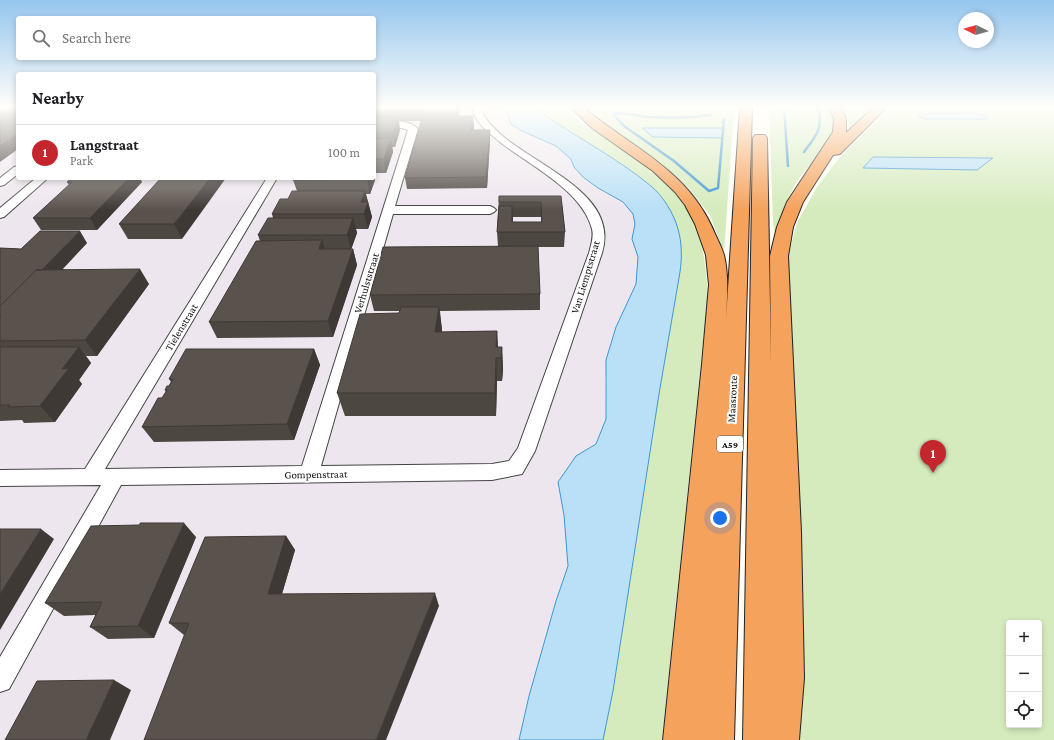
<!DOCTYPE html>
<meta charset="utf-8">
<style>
:root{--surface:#fff;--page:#f6f6f6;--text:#202124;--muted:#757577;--line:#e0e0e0;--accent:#c4262e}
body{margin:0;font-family:"Crimson Pro",serif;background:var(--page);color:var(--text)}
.controls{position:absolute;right:12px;bottom:12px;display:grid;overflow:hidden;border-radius:4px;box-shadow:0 2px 6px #0003}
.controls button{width:36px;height:36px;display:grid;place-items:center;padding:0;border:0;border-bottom:1px solid var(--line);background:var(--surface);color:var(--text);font:20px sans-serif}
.compass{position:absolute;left:958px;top:12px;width:36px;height:36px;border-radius:50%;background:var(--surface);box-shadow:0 2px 6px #0003;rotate:275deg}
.you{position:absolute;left:720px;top:518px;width:14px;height:14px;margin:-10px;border:3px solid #fff;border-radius:50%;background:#1a73e8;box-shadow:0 0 0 6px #1a73e833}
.badge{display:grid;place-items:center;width:26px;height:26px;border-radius:50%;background:var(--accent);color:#fff;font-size:13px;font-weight:700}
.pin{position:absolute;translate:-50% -33px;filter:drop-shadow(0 1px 2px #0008)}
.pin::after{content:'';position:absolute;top:21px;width:14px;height:12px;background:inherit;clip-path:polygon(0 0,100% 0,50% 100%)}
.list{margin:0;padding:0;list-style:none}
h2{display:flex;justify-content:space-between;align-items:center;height:52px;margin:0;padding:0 16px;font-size:17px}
h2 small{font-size:13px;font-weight:400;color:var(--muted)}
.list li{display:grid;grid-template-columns:26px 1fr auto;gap:12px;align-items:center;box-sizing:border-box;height:56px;padding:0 16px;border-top:1px solid var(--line)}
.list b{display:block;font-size:15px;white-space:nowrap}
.list p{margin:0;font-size:13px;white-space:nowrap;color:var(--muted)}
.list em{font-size:13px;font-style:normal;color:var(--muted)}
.icon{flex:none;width:22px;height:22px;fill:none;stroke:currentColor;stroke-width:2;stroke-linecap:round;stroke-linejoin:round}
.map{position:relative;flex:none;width:1054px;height:740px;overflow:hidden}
.search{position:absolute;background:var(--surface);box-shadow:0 2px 6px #0003;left:16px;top:16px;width:360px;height:44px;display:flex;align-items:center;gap:10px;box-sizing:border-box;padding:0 14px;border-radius:4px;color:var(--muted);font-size:15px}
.panel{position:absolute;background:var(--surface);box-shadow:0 2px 6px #0003;left:16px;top:72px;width:360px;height:108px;border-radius:4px}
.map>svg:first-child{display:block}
.industrial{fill:#eee6ef}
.green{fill:#d5ebbd;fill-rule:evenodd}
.water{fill:#b9e0f7;stroke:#3f96cf}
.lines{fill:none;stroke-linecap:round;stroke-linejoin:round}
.stream{stroke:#3f96cf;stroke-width:2.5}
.minor-casing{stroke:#444;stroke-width:2}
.highway-casing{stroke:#222;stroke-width:2}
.minor{fill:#fff;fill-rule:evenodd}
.highway{fill:#f5a25d;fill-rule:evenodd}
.wall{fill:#4d4742;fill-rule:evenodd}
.shaded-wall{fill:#3f3936}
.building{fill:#5a524d;stroke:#3f3936}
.labels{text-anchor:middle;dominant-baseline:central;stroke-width:4;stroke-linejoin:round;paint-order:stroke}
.shield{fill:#fff;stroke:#585858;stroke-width:1}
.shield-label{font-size:10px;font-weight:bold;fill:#111}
.street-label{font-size:11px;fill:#111;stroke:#fff}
</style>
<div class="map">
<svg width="1054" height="740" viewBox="0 0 1054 740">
<rect width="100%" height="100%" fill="#fffdf5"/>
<path class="industrial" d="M 0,107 L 18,107 L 18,178 L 374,178 L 374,107 L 505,107 L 511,124 L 520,130 L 556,146 L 571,159 L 574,167 L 583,177 L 598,188 L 623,202 L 633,214 L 636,224 L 632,239 L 638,257 L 636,284 L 616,327 L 605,380 L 606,419 L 596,444 L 576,456 L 558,482 L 564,515 L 568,566 L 556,601 L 529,696 L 519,740 L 0,740 Z"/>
<path class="green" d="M 536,107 L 563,107 C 576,121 594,130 610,141 C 640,161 678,185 693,220 C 704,244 706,270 708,295 L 662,740 L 603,740 L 613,691 L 659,394 L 680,272 C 682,258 682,243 678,229 C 674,214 663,196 651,186 C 616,157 574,136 537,110 Z
M 581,107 L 674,108 L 734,107 L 724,253 L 710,215 L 691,192 L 660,163 L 599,123 Z
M 769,107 L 831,107 C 835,113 837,126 835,134 C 831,148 809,164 800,177 C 788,195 781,213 775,234 L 773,223 Z
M 842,107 L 873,107 L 849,130 L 848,117 Z
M 891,107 L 1054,107 L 1054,740 L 797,740 L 788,257 L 797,223 L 817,187 L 840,157 ZM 1009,623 L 1039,623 L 1039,725 L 1009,725 Z"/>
<path class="water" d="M 505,107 L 536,107 L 537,110 C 574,136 616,157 651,186 C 663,196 674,214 678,229 C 682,243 682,258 680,272 L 659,394 L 613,691 L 603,740 L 519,740 L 529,696 L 556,601 L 568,566 L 564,515 L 558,482 L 576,456 L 596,444 L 606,419 L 606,360 L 616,327 L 636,284 L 638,257 L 632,239 L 635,224 L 633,214 L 623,202 L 598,188 L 583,177 L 574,167 L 571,159 L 556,146 L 520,130 L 511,124 Z
M 977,113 L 987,117 L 987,119 L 925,119 L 919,116 L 920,114 Z
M 642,128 L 723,128 L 722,138 L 653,137 Z
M 873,157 L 993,158 L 977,170 L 863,168 Z"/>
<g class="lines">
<path class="stream" d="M 784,107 L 788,166
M 711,115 C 690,118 669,118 648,117 C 636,116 624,111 613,114 L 624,126 L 674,161 L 709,191 L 718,188 L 724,119
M 804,152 C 816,136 824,128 818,107"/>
<g class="minor-casing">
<path id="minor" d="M 472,107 L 480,107 C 497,158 624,181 602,253 L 535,451 L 522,474 L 492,480 L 121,485 L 9,689 L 0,692 L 0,657 L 101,485 L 0,486 L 0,470 L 85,469 L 267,178 L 277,178 L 105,469 L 302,466 L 408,130 L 402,128 L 374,128 L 374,122 C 387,122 408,118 418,129 L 395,206 L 490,206 L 494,208 L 496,210 L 494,212 L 490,214 L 393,214 L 321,466 L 492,464 L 509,461 L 518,448 L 589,253 C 591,245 594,237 592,229 C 582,190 529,165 500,142 C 488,132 475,123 472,107 Z
M 18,166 L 18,174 L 4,185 L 0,186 L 0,178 L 14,167 Z
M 36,178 L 48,178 L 4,217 L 0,218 L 0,208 Z"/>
</g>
<g class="highway-casing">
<path id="highway" d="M 570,107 L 583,107 C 633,149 690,170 716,236 C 719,242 722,249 724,255 C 729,276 727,298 726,319 L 740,107 L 752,107 L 734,740 L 663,740 L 702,364 L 709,285 L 706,255 L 695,224 L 685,205 L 675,192 L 653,171 L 592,128 Z
M 829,107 L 841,107 L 846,119 L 846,133 L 874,107 L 887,107 L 840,154 L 833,155 L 803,202 L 793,227 L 788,256 L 801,532 L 804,678 L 799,740 L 743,740 L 753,138 L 755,135 L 765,135 L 767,138 L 771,362 L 770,256 L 777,227 L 787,202 L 833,132 L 834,119 Z"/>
</g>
<use href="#minor" class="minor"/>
<use href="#highway" class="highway"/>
</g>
<path class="wall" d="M 374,107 L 460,107 L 458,116 L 474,126 L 473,130 L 490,140 L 487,188 L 407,189 L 405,178 L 421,121 L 399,121 L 400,130 L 395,147 L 392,147 L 393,152 L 386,173 L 374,173 L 375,180 L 370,194 L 366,194 L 372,217 L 368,229 L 356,229 L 357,233 L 351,249 L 353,249 L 357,265 L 333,337 L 217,338 L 209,322 L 260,241 L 258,235 L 273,218 L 272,214 L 297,191 L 293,180 L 374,178 Z
M 161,178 L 182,239 L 128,239 L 119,224 Z
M 67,182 L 142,182 L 97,230 L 41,230 L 33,218 L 69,185 Z
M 499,196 L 561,196 L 565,232 L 564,247 L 538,247 L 540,294 L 540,310 L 440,311 L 442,330 L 442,332 L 497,331 L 498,347 L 502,347 L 503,370 L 502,381 L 497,381 L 496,416 L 345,416 L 337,393 L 399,313 L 400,311 L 374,311 L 370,295 L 498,246 L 497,232 ZM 513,217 L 541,217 L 541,222 L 513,222 Z
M 87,243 L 62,269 L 149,284 L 97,356 L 86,356 L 91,363 L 79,380 L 82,384 L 55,422 L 24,423 L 22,420 L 0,421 L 0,248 L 21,249 Z
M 314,349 L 320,365 L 294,440 L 154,442 L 142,427 L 162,398 L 166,392 L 165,390 L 169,386 L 171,382 L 169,379 Z
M 286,536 L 295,550 L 282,594 L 439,606 L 184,635 L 169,623 Z
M 196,537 L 154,638 L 108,639 L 90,627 L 96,615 L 64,616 L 45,603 Z"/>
<path class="shaded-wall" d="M 457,107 L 460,107 L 457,126 L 456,116 Z
M 473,116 L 474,126 L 472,140 L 471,130 Z
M 398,117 L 400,130 L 395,147 L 393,133 Z
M 490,130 L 490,140 L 487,188 L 486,177 Z
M 18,133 L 18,149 L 0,162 L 0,146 Z
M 391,138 L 393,152 L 386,173 L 384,159 Z
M 374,173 L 375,180 L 370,194 L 367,179 L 368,178 L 374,178 Z
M 129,178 L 140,178 L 142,182 L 97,230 L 90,218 Z
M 210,178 L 226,178 L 182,239 L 174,224 Z
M 365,191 L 372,217 L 368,229 L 361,202 Z
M 353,218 L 357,233 L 351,250 L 347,235 Z
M 80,231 L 87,243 L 10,326 L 0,313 Z
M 322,240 L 327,256 L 319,249 Z
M 353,249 L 357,265 L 333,337 L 328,321 Z
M 140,269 L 149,284 L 97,356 L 85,340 Z
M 439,307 L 442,330 L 439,356 L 435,332 Z
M 497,331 L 498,354 L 496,347 Z
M 79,347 L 91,363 L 79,380 L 82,384 L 55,422 L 40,406 L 62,369 Z
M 502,347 L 503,370 L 502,381 L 501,358 Z
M 314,349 L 320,365 L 294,440 L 287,424 Z
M 496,358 L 497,381 L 496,416 L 495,393 Z
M 184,523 L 196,537 L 154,638 L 138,626 Z
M 41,529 L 54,539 L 0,630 L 0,594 Z
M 286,536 L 295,550 L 278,607 L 268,594 Z
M 435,593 L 439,606 L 386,740 L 376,740 Z
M 114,680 L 131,690 L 110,740 L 86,740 Z"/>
<path class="building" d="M 0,107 L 18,107 L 18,133 L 0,146 Z
M 374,107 L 457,107 L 456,116 L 473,116 L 471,130 L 490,130 L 486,177 L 405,178 L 424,111 L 374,111 Z
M 374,117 L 398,117 L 393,133 L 374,133 Z
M 391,138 L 384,159 L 374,159 L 374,139 Z
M 72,178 L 129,178 L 90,218 L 33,218 L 72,182 L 67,182 Z
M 161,178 L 210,178 L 174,224 L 119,224 Z
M 294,178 L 368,178 L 367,179 L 293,180 Z
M 292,191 L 365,191 L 361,202 L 368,202 L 364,214 L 272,214 L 280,199 L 288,199 Z
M 499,196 L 561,196 L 565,232 L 497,232 L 499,206 L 512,206 L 512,222 L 542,222 L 541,202 L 499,202 Z
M 268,218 L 353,218 L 347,235 L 258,235 Z
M 40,231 L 80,231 L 42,270 L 36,270 L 0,306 L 0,248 L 21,249 Z
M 322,240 L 319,249 L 353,249 L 328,321 L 209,322 L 256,241 Z
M 538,246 L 540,294 L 370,295 L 383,247 Z
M 140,269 L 85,340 L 0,341 L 0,316 L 1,315 L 0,315 L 0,306 L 36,270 Z
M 401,307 L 439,307 L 435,332 L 497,331 L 496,347 L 502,347 L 501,358 L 496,358 L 495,393 L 337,393 L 360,314 L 399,313 Z
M 0,347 L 79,347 L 62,369 L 69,368 L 40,406 L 8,407 L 10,405 L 0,405 Z
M 186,349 L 314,349 L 287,424 L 142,427 L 158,398 L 162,398 L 167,390 L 165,390 L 167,386 L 169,386 L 173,379 L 169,379 Z
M 140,523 L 184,523 L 138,626 L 90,627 L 102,602 L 45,603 L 91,526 L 140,525 Z
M 0,529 L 41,529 L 0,594 Z
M 286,536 L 268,594 L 435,593 L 376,740 L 144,740 L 189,623 L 169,623 L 205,537 Z
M 114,680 L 86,740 L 5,740 L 37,681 Z"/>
<linearGradient id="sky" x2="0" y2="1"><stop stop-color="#95c6ee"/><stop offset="0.51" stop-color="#fffefa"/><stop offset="1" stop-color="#fffefa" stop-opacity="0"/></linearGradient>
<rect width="1054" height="210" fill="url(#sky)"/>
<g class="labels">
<rect class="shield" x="717" y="436" width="26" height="16" rx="3"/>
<g class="shield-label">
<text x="730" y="444">A59</text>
</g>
<g class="street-label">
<text transform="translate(585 277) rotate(-73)">Van Liemptstraat</text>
<text transform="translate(366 283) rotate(-73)">Verhulststraat</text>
<text transform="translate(181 327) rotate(-59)">Tielenstraat</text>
<text transform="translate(732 399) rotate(-87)">Maasroute</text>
<text transform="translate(316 474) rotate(-1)">Gompenstraat</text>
</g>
</g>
</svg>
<div class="controls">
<button>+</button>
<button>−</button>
<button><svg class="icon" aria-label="locate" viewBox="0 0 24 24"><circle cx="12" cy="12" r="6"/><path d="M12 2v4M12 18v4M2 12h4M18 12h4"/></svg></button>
</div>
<svg class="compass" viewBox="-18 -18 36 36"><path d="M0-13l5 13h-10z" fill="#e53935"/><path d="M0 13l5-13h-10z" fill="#757577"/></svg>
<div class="you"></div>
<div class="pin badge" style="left:933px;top:473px">1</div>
<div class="search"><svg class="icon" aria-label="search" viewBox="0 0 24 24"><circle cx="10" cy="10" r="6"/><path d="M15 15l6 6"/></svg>Search here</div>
<section class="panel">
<h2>Nearby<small></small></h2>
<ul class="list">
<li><span class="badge">1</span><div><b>Langstraat</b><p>Park</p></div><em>100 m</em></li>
</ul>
</section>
</div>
